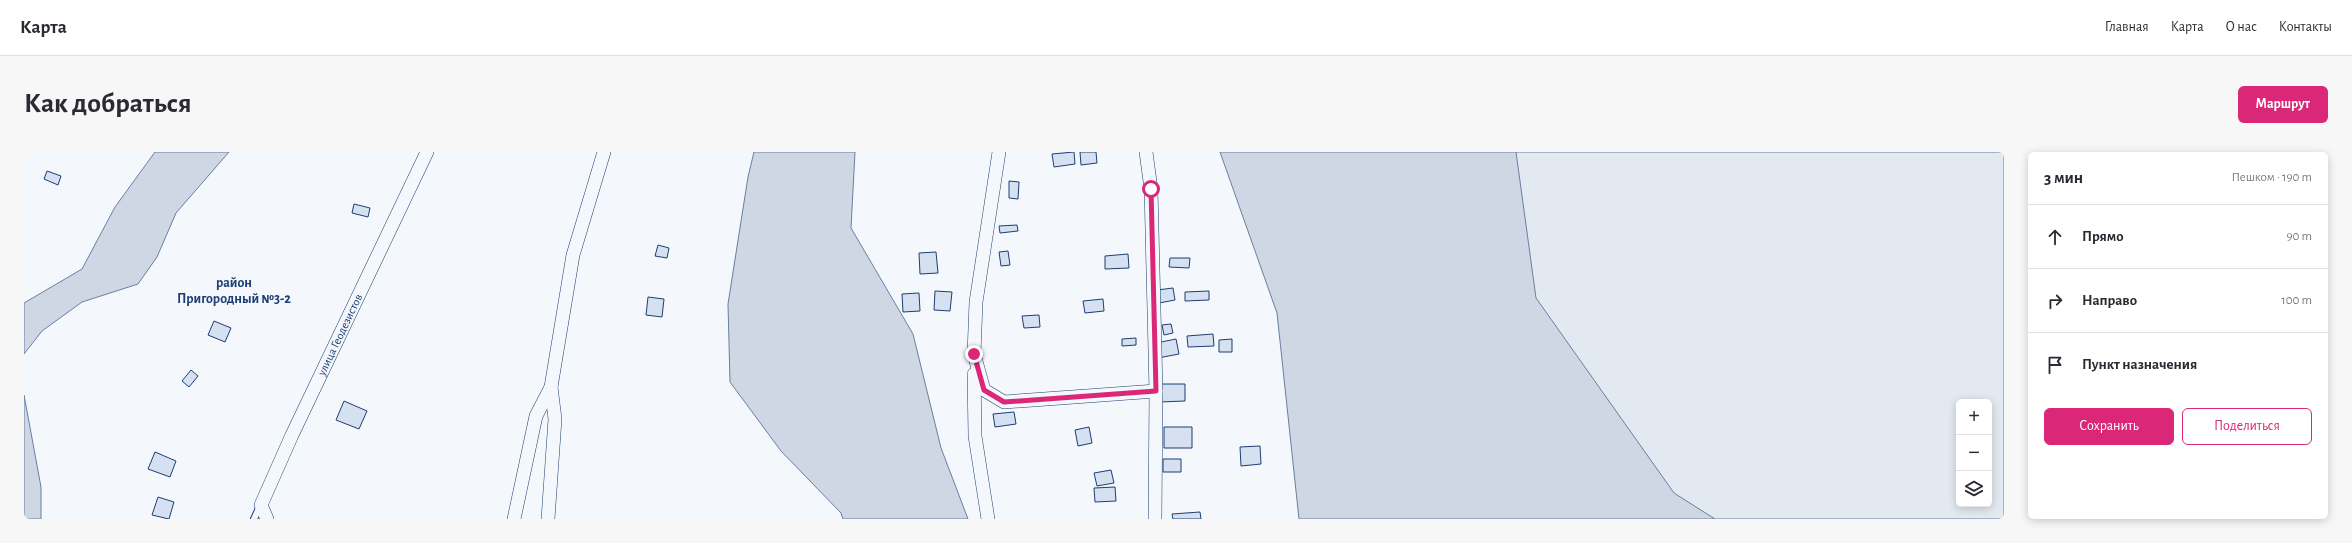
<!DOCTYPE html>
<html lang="ru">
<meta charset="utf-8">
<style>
:root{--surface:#fff;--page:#f7f7f7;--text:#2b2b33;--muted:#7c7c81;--line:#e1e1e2;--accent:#db2777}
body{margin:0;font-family:"Alegreya Sans",sans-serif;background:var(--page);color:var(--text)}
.controls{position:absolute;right:12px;bottom:12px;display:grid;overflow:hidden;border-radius:6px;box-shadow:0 2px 10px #0003}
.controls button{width:36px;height:36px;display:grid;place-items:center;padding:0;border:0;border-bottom:1px solid var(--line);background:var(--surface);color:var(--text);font:20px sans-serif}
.stop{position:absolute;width:12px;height:12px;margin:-9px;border:3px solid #db2777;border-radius:50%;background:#fff}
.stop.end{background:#db2777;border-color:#fff;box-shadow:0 1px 4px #0008}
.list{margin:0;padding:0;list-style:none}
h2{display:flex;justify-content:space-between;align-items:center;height:52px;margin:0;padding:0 16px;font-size:17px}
h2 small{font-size:13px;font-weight:400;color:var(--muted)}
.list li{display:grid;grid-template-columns:26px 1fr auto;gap:12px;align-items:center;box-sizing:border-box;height:64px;padding:0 16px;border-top:1px solid var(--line)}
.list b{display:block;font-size:15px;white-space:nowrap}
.list em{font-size:13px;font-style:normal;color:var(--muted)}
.actions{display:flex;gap:8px;padding:12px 16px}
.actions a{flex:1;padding:9px 0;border:1px solid var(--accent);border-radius:6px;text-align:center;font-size:14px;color:var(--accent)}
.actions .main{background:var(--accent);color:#fff}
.icon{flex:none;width:22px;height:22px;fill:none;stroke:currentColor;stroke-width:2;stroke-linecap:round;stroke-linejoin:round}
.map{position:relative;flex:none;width:1980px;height:367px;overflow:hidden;border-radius:6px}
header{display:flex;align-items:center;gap:24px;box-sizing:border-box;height:56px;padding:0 20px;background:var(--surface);border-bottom:1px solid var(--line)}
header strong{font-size:19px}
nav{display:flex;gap:22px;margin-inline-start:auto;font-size:14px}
.intro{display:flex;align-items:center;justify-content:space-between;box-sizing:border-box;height:96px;padding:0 24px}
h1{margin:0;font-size:28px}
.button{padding:10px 18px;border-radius:6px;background:var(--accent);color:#fff;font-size:14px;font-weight:700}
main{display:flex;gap:24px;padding:0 24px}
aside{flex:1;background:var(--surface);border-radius:6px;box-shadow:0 2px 10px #0003}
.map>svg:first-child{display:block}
.green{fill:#e3e9f0;stroke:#687fa3;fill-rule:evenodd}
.water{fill:#cfd7e4;stroke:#687fa3}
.building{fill:#d5e0f0;stroke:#1d3f73}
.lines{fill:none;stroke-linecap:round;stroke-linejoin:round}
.lane-casing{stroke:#1d3f73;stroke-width:8}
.street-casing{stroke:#1d3f73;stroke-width:14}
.lane{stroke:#f4f7fb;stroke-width:6}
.street{stroke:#f4f7fb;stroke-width:13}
.route{stroke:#db2777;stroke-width:5}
.labels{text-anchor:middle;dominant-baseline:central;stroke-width:3;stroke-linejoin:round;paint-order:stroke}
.street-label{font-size:12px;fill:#1d3f73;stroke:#f4f7fb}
.quarter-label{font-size:14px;font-weight:bold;fill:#1d3f73;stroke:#f4f7fb}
</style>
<header>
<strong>Карта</strong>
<nav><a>Главная</a><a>Карта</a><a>О нас</a><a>Контакты</a></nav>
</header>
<div class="intro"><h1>Как добраться</h1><a class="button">Маршрут</a></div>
<main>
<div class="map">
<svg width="1980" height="367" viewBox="0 0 1980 367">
<rect width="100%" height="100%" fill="#f4f7fb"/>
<path class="green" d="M 1445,0 L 1980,0 L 1980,367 L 1690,367 L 1585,315 ZM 1935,250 L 1965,250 L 1965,352 L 1935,352 Z"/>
<path class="water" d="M 131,0 L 205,0 L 152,61 L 133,105 L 114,132 L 58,150 L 18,179 L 0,202 L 0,151 L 58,117 L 91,55 Z
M 730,0 L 831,0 L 827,76 L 889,182 L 917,296 L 944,367 L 819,367 L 817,361 L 757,299 L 706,230 L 704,152 L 724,25 Z
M 1196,0 L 1492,0 L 1512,146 L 1650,341 L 1691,367 L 1275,367 L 1253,161 Z
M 0,243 L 17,335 L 17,367 L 0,367 Z"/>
<path class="building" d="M 1050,0 L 1051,12 L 1030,15 L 1028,2 Z
M 1056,0 L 1072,0 L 1073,11 L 1057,13 Z
M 23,19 L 37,24 L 34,33 L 20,27 Z
M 985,29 L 995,30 L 994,47 L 985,46 Z
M 330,52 L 346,56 L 344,65 L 328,61 Z
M 993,73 L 994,79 L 976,81 L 975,74 Z
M 634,93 L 645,96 L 643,106 L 631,104 Z
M 984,99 L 986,113 L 977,114 L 975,100 Z
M 912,100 L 914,121 L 896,122 L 895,101 Z
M 1104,102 L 1105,116 L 1081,117 L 1081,104 Z
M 1146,106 L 1166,106 L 1165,116 L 1145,115 Z
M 1149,136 L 1151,148 L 1135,151 L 1133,138 Z
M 911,139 L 928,140 L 926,159 L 910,158 Z
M 1185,139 L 1185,148 L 1161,149 L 1161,140 Z
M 895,141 L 896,159 L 879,160 L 878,142 Z
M 624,145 L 640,147 L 638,165 L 622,163 Z
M 1079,147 L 1080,159 L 1061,161 L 1059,149 Z
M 1015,163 L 1016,175 L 1000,176 L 998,164 Z
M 190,169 L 207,176 L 201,190 L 184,183 Z
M 1147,172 L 1149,181 L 1140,183 L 1138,173 Z
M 1189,182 L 1190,194 L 1164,195 L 1163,184 Z
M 1112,186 L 1112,193 L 1098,194 L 1098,187 Z
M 1152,187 L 1155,202 L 1134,206 L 1132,191 Z
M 1208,187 L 1208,200 L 1195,200 L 1195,188 Z
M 167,218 L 174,224 L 165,235 L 158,229 Z
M 1136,232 L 1161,232 L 1161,249 L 1136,250 Z
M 320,249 L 343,259 L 335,277 L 312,268 Z
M 990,260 L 992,272 L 971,275 L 969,262 Z
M 1065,275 L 1068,291 L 1054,294 L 1051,278 Z
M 1140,275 L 1168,275 L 1168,296 L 1140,296 Z
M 1236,294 L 1237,312 L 1217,314 L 1216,295 Z
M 131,300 L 152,309 L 146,325 L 124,317 Z
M 1139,307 L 1157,307 L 1157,320 L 1139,320 Z
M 1087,318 L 1090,331 L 1073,334 L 1070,321 Z
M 1091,335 L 1092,349 L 1071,350 L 1070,336 Z
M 134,345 L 150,350 L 145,367 L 128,363 Z
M 1176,360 L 1177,367 L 1149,367 L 1148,362 Z"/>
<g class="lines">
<g class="lane-casing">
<path id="lane" d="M 230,367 L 236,354"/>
</g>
<g class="street-casing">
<g id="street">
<path d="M 975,0 L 952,150 L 950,202 L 960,238 L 980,250 L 1132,239"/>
<path d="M 1122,0 L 1127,37 L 1132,239 L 1131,367"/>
<path d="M 950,222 L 951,284 L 964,367"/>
<path id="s1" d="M 243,367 L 237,353 L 268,283 L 403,0"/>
<path d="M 490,367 L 512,264 L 527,235 L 549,103 L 580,0"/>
<path d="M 524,367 L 531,267 L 527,235"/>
</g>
</g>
<use href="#lane" class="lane"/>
<use href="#street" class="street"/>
</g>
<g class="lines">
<path class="route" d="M 950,202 L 960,238 L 980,250 L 1132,239 L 1127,37"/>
</g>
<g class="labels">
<g class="street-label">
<text stroke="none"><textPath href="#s1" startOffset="203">улица Геодезистов</textPath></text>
</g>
<g class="quarter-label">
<text x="210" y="131">район<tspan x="210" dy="16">Пригородный №3-2</tspan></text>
</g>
</g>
</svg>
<div class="controls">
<button>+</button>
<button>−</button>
<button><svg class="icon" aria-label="layers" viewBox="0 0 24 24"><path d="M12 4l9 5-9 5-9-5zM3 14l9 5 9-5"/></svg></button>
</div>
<div class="stop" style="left:1127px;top:37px"></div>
<div class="stop end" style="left:950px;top:202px"></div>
</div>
<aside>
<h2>3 мин<small>Пешком · 190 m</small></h2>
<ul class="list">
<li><svg class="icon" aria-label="ahead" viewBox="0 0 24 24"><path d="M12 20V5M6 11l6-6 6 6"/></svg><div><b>Прямо</b></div><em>90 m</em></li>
<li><svg class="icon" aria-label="right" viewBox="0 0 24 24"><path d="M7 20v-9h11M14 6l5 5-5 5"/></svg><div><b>Направо</b></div><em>100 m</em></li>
<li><svg class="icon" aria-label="arrive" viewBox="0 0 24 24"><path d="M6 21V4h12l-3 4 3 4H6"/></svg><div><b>Пункт назначения</b></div></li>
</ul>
<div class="actions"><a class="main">Сохранить</a><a>Поделиться</a></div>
</aside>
</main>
